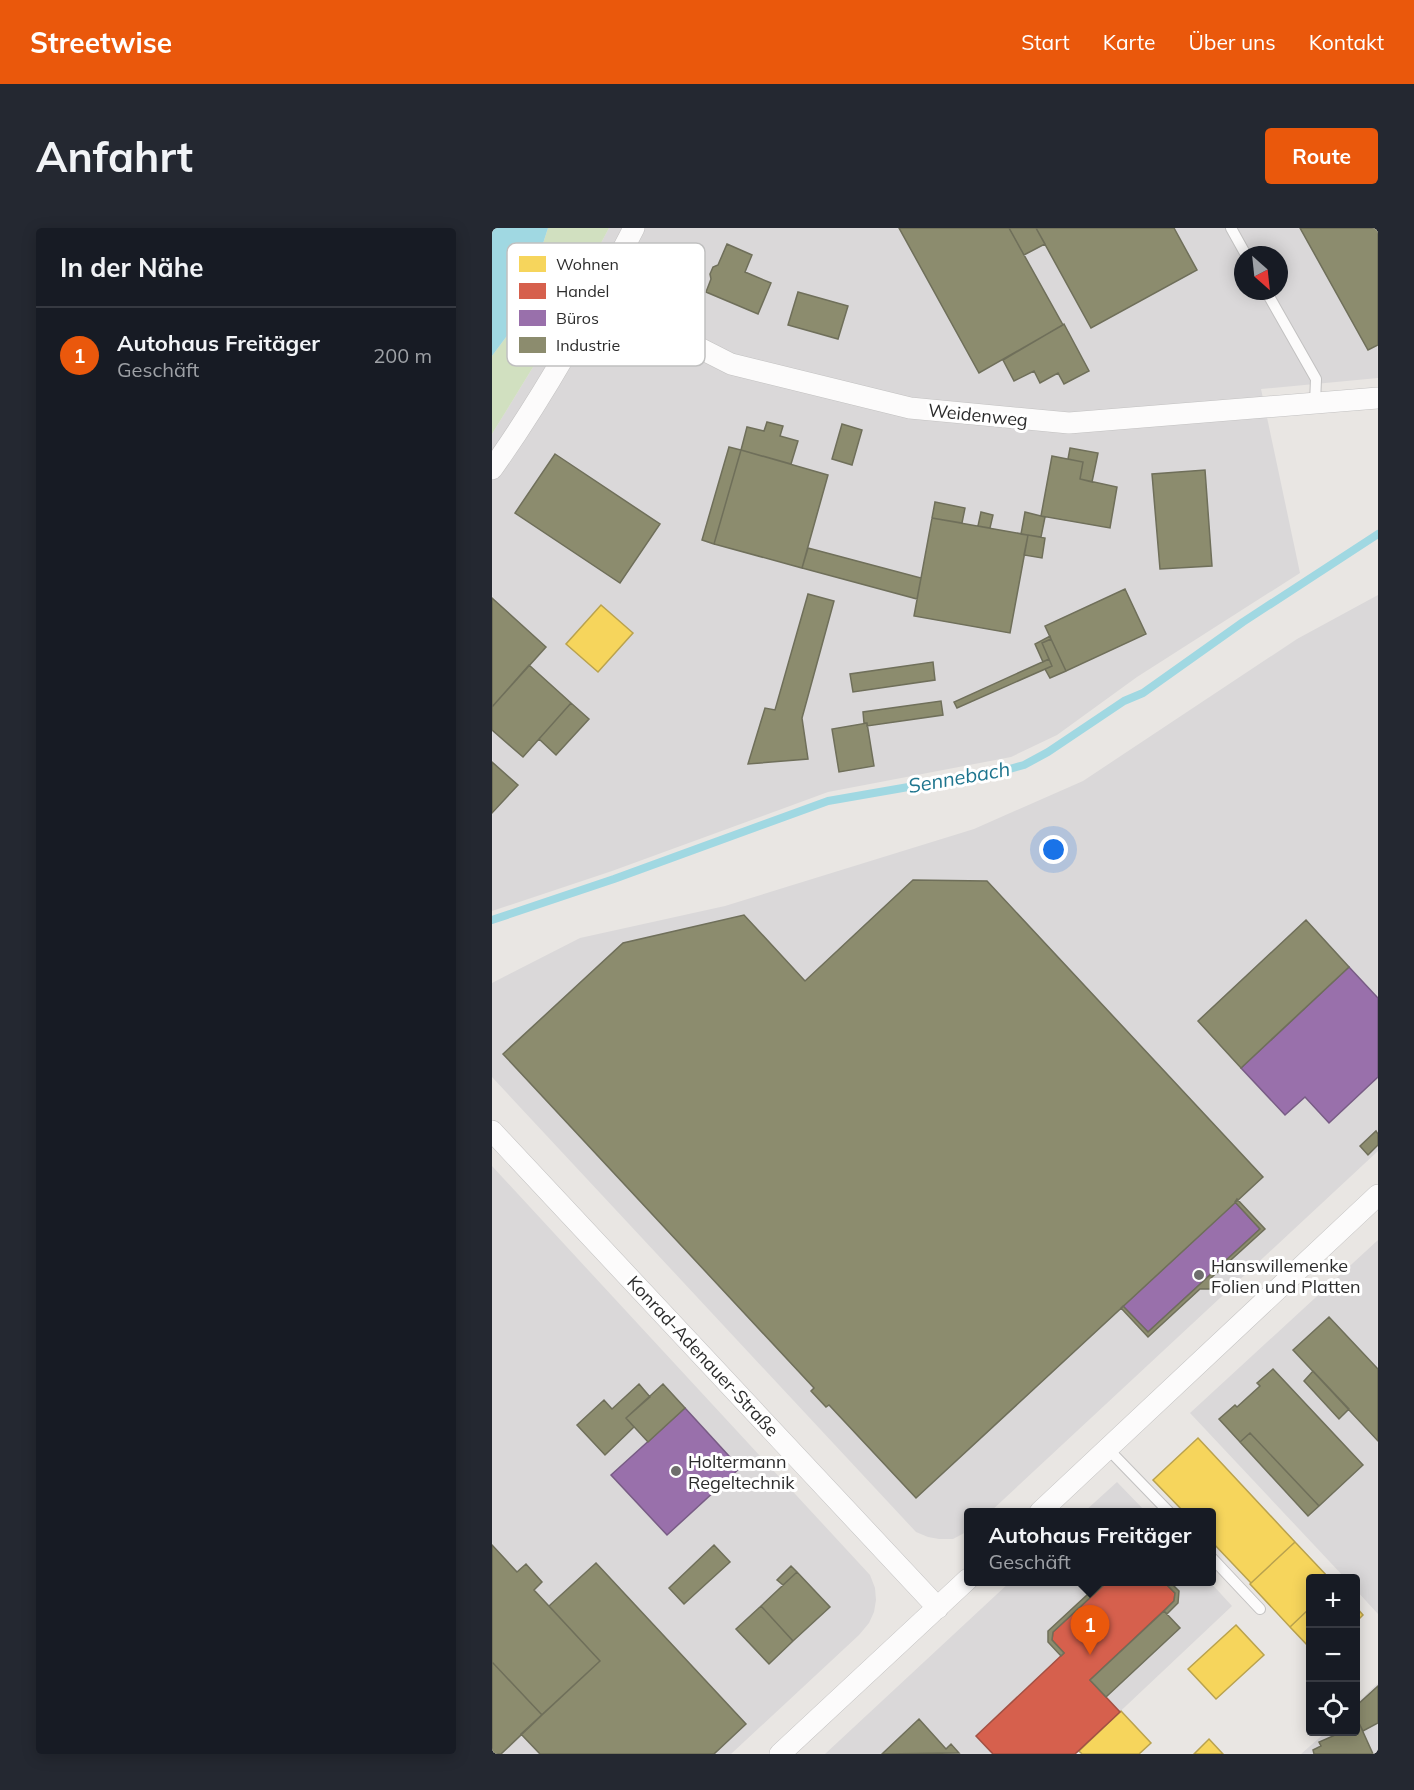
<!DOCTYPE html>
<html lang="de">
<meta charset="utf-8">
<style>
:root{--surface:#171b24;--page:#242831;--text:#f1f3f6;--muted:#9ea1a6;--line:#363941;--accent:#ea580c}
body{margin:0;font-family:Mulish,sans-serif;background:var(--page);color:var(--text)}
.controls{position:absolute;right:18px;bottom:18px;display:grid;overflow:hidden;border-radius:6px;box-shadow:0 3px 15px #0003}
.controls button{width:54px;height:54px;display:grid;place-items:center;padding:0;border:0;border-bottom:2px solid var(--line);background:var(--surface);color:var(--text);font:30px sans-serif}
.compass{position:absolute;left:742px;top:18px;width:54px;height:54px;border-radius:50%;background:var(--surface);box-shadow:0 3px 15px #0003;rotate:153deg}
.you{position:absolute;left:562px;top:622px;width:21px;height:21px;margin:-15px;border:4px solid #fff;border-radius:50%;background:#1a73e8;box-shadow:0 0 0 9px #1a73e833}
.badge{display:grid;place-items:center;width:39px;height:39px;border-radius:50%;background:var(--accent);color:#fff;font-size:20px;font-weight:700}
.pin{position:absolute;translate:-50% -50px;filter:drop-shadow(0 2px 3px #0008)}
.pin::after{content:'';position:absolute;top:32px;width:21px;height:18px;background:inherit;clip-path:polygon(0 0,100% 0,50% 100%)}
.popup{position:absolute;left:472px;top:1280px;width:252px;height:78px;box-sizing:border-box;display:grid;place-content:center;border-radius:6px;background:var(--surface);filter:drop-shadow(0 2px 4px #0005);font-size:20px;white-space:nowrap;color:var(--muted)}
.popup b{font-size:22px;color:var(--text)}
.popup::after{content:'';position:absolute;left:50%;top:100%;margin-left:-12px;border:12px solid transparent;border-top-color:var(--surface)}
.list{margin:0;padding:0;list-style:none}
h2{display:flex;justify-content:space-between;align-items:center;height:78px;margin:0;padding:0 24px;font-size:26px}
h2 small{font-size:20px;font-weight:400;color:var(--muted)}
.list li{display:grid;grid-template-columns:39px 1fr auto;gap:18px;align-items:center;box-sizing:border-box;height:96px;padding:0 24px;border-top:2px solid var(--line)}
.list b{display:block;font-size:22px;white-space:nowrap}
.list p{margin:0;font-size:20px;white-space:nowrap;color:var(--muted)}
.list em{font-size:20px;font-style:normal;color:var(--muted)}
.icon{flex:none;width:33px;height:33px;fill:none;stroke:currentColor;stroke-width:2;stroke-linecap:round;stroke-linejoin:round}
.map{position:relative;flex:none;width:886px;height:1526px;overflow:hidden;border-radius:6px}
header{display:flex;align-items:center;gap:36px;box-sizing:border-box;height:84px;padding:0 30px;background:var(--accent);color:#fff}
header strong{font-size:28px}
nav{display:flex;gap:33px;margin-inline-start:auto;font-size:21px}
.intro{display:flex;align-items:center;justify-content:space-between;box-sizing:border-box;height:144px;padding:0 36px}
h1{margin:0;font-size:42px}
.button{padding:15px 27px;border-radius:6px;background:var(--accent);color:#fff;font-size:21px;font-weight:700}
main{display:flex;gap:36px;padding:0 36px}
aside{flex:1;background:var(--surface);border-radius:6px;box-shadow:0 3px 15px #0003}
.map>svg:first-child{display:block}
.industrial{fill:#dad8d9;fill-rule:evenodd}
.green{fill:#d1e0c0}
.water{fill:#a0d8e2}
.homes{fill:#f6d55c;stroke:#b9a24e;stroke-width:1.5}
.shops{fill:#d6604d;stroke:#a35043;stroke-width:1.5}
.offices{fill:#9970ab;stroke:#785c85;stroke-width:1.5}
.industry{fill:#8c8c6e;stroke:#6f6f5a;stroke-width:1.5}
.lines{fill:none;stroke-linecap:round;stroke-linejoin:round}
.stream{stroke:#a0d8e2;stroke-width:8}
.lane-casing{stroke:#c2c1c1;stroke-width:12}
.street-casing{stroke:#c2c1c1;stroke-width:22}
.lane{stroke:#fcfbfb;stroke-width:10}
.street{stroke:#fcfbfb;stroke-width:21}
.poi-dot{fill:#6e6d6c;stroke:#fff;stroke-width:2}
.labels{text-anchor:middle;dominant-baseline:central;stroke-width:6;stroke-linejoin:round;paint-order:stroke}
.street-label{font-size:18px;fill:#2c2c2c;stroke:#fff}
.poi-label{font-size:18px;fill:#2c2c2c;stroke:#fff;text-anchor:start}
.water-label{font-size:20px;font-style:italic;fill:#1e758e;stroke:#fff}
.key{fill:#fff;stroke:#c0c0c0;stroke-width:1.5}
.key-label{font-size:16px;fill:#2c2c2c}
</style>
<header>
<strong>Streetwise</strong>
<nav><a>Start</a><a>Karte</a><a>Über uns</a><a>Kontakt</a></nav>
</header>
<div class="intro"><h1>Anfahrt</h1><a class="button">Route</a></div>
<main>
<aside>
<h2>In der Nähe<small></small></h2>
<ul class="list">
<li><span class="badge">1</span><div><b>Autohaus Freitäger</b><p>Geschäft</p></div><em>200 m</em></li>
</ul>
</aside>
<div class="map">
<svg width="886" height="1526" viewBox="0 0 886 1526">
<rect width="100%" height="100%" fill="#e9e6e3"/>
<path class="industrial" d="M 117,0 L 886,0 L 886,150 L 769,161 L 808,345 L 645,449 L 565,507 L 519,529 L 336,564 L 120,643 L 0,683 L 0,206 L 57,113 ZM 751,27 L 787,27 L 787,63 L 751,63 Z
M 886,367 L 886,923 L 498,1284 L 476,1284 L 476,1303 L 461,1311 L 447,1311 L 436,1309 L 424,1304 L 0,849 L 0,755 L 88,710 L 233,678 L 482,601 L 591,553 L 805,411 Z
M 0,938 L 378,1347 L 383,1360 L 384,1372 L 382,1384 L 377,1395 L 367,1407 L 239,1526 L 0,1526 Z
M 886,1012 L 886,1386 L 864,1362 L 864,1350 L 853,1350 L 698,1185 Z
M 625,1254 L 654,1284 L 592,1284 Z
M 518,1354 L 718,1354 L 740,1378 L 583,1526 L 333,1526 Z
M 886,1455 L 886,1526 L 809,1526 L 834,1504 L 864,1504 L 864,1476 Z"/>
<path class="green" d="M 56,0 L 117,0 L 57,113 L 0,206 L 0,128 L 26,93 Z"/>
<path class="water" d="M 0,0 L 56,0 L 26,93 L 0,128 Z"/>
<path class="homes" d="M 109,377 L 141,405 L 106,444 L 74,416 Z
M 706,1210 L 803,1314 L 759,1355 L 720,1314 L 720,1284 L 692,1284 L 661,1252 Z
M 803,1314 L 837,1350 L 818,1350 L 818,1380 L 798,1399 L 758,1356 Z
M 864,1379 L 871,1387 L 864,1394 Z
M 818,1380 L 818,1420 L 798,1399 Z
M 744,1397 L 772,1427 L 724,1471 L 696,1441 Z
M 629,1483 L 659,1515 L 647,1526 L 590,1526 L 587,1523 Z
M 717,1511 L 731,1526 L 702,1526 Z"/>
<path class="shops" d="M 615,1354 L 672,1354 L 683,1365 L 682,1373 L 598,1452 L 628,1484 L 583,1526 L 501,1526 L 484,1508 L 572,1425 L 560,1412 L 561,1404 Z"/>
<path class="offices" d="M 857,739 L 886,770 L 886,849 L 837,895 L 813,869 L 793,887 L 749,840 Z
M 743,974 L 768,1001 L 656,1104 L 631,1078 Z
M 193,1180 L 248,1240 L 175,1307 L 119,1247 Z"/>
<path class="industry" d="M 407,0 L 517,0 L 571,97 L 487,145 Z
M 517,0 L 544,0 L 553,16 L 532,27 Z
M 544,0 L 682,0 L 705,42 L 599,100 Z
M 808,0 L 886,0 L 886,117 L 876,122 Z
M 235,16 L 260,27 L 253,44 L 279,55 L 266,86 L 214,64 L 219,51 L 218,46 L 221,39 L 226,37 Z
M 306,64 L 356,78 L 346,111 L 296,97 Z
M 572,96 L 597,143 L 572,156 L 566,145 L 548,155 L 542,143 L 522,153 L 511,132 Z
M 275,194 L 291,198 L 288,208 L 306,213 L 299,236 L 249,222 L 255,199 L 272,203 Z
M 350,196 L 370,202 L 360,237 L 340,231 Z
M 237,219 L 249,222 L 222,316 L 210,312 Z
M 578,220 L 606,225 L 600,254 L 588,251 L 591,234 L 576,231 Z
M 249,222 L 336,247 L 310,340 L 222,316 Z
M 63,226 L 168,296 L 128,355 L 23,285 Z
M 560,228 L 591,234 L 588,251 L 625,259 L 618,300 L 549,288 Z
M 713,242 L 720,338 L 668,341 L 660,246 Z
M 443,274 L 473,280 L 470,295 L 440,290 Z
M 489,284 L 501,287 L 498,300 L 486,298 Z
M 533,284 L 553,289 L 549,309 L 529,306 Z
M 440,290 L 536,307 L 518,405 L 422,388 Z
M 536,307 L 553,310 L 550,330 L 532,327 Z
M 316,320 L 429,350 L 425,371 L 310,340 Z
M 633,361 L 654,406 L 574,443 L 553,398 Z
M 316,366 L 342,373 L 310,490 L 316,531 L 256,536 L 273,480 L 283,482 Z
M 0,370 L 54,419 L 0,479 Z
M 558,408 L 559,411 L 550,415 L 557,431 L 551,434 L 543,416 Z
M 559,411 L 574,443 L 558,450 L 553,441 L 560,438 L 550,415 Z
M 557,431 L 560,438 L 465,480 L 462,474 Z
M 441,434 L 443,452 L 361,464 L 358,446 Z
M 37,437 L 79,475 L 31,529 L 0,502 L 0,479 Z
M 449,473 L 451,487 L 375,498 L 375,495 L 372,495 L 371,484 Z
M 79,475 L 97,491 L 64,527 L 47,511 Z
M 375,495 L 382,538 L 347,544 L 340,501 Z
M 0,534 L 26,557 L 0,585 Z
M 421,652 L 495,653 L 771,949 L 424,1270 L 337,1177 L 334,1179 L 319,1163 L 322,1160 L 11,826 L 131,715 L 252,687 L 313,753 Z
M 814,692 L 857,739 L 749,840 L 706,793 Z
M 884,903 L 886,906 L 886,917 L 876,927 L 868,918 Z
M 745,971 L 773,1001 L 719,1050 L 719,1061 L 708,1061 L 656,1109 L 629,1080 L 631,1078 L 656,1104 L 768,1001 L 743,974 Z
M 837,1089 L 886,1141 L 886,1213 L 801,1122 Z
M 781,1141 L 871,1237 L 827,1278 L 758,1205 L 748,1214 L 727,1191 L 743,1177 L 745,1179 L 768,1158 L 765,1155 Z
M 821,1143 L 857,1181 L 847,1191 L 812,1153 Z
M 147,1156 L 158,1169 L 134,1190 L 142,1199 L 113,1227 L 85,1197 L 112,1172 L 120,1181 Z
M 171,1156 L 193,1180 L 156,1214 L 134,1190 Z
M 758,1205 L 827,1278 L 816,1288 L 748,1214 Z
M 0,1317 L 25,1344 L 34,1336 L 50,1354 L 42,1362 L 108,1433 L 50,1487 L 0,1434 Z
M 222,1317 L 238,1334 L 192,1376 L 177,1360 Z
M 104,1335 L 254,1496 L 222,1526 L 48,1526 L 29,1506 L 108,1433 L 57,1378 Z
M 299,1338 L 305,1344 L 291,1357 L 285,1352 Z
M 305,1344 L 338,1379 L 301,1413 L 269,1378 Z
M 609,1354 L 615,1354 L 561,1404 L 560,1412 L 572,1425 L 569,1428 L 556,1414 L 556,1403 Z
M 672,1354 L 678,1354 L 687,1363 L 686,1375 L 675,1386 L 672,1383 L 682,1373 L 683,1365 Z
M 269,1378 L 301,1413 L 277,1436 L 244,1401 Z
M 672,1383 L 688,1400 L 614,1469 L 598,1452 Z
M 0,1434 L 50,1487 L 9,1526 L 0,1526 Z
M 886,1458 L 886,1495 L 871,1503 L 867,1495 L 864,1497 L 864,1478 Z
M 427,1491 L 454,1521 L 459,1516 L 467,1525 L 390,1526 Z
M 867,1495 L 881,1526 L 822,1526 L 821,1522 L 829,1518 L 827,1514 L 850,1504 L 864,1504 L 864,1497 Z"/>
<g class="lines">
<path class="stream" d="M 0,692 L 122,651 L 336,573 L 514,542 L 532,537 L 556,524 L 632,473 L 651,465 L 751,394 L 886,306"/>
<g class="lane-casing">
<path id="lane" d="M 739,0 L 754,27
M 774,63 L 824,151 L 823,175
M 616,1221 L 677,1284
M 720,1330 L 768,1381"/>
</g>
<g class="street-casing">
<path id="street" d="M 107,69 L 239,136 L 418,180 L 577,195 L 886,170
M 0,241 C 54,165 99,83 142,0
M 0,903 L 446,1380
M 548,1284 L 886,967
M 288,1526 L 476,1351"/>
</g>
<use href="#lane" class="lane"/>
<use href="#street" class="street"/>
</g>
<g class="poi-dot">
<circle cx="707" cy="1047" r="6"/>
<circle cx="184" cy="1243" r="6"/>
</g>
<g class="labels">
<g class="street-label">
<text transform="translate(486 187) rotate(6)">Weidenweg</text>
<text transform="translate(211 1128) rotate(47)">Konrad-Adenauer-Straße</text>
</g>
<g class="poi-label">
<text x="719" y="1037">Hanswillemenke<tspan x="719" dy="21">Folien und Platten</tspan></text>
<text x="196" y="1233">Holtermann<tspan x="196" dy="21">Regeltechnik</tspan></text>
</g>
<g class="water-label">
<text transform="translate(467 549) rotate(-10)">Sennebach</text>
</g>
</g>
<rect x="15" y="15" width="198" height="123" rx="9" class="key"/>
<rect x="27" y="28" width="27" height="16" fill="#f6d55c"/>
<rect x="27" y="55" width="27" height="16" fill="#d6604d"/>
<rect x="27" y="82" width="27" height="16" fill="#9970ab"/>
<rect x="27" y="109" width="27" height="16" fill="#8c8c6e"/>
<g class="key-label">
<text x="64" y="42">Wohnen</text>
<text x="64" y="69">Handel</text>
<text x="64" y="96">Büros</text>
<text x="64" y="123">Industrie</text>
</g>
</svg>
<div class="controls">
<button>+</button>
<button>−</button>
<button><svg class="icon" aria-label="locate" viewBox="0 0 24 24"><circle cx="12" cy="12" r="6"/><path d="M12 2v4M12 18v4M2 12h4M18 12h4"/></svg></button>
</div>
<svg class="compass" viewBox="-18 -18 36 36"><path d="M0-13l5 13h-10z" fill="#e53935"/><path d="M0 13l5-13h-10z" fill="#9ea1a6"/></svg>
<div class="you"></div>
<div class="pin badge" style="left:598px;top:1427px">1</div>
<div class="popup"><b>Autohaus Freitäger</b>Geschäft</div>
</div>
</main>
